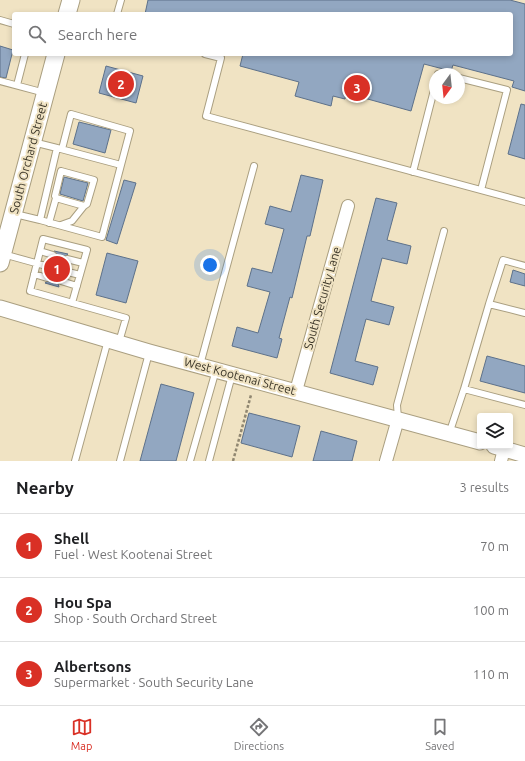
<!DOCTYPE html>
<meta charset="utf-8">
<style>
:root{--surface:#fff;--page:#f2f2f2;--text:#202124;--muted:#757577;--line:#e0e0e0;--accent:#d93025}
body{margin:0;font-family:Ubuntu,sans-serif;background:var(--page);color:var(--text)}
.controls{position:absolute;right:12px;bottom:12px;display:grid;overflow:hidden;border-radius:4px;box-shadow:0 2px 6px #0003}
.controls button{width:36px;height:36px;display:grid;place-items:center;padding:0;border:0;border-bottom:1px solid var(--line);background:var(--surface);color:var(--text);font:20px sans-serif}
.compass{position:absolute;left:429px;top:68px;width:36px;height:36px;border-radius:50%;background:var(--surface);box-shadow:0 2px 6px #0003;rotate:195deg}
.you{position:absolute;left:210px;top:265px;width:14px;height:14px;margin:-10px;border:3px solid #fff;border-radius:50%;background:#1a73e8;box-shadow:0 0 0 6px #1a73e833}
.badge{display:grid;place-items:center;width:26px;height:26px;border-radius:50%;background:var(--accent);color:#fff;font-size:13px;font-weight:700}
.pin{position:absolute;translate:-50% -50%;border:2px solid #fff;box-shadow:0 1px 4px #0006}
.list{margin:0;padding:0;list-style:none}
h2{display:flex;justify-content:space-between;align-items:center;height:52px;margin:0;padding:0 16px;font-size:17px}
h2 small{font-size:13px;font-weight:400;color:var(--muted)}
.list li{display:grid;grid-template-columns:26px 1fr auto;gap:12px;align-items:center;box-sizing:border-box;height:64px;padding:0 16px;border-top:1px solid var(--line)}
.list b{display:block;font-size:15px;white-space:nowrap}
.list p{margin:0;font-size:13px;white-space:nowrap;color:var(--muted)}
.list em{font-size:13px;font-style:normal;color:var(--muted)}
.icon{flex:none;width:22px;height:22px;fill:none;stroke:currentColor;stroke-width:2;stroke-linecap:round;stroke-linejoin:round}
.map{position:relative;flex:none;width:525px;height:461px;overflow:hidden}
.search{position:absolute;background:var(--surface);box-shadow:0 2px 6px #0003;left:12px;right:12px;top:12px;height:44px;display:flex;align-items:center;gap:10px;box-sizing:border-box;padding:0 14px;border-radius:4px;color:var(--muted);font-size:15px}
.sheet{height:244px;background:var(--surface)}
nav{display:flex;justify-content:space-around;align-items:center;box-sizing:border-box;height:56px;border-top:1px solid var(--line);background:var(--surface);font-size:11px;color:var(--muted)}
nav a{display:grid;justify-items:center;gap:2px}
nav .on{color:var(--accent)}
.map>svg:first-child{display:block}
.building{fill:#92a7c1;stroke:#5d718a}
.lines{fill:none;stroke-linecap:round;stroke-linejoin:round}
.service-casing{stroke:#aa9f80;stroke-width:8}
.minor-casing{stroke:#aa9f80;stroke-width:14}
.tertiary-casing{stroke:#aa9f80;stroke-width:17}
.secondary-casing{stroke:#aa9f80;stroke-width:19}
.path{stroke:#908771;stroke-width:2.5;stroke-dasharray:3 2;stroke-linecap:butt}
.service{stroke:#fff;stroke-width:6}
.minor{stroke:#fff;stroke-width:12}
.tertiary{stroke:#fff;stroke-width:15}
.secondary{stroke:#fff;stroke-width:17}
.labels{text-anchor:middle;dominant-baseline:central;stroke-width:4;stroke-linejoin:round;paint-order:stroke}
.street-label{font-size:12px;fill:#393427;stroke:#f0e3c3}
</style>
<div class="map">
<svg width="525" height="461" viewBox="0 0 525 461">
<rect width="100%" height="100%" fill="#f0e3c3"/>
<path class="building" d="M 148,0 L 510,0 L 525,4 L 525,91 L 512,87 L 514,81 L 453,65 L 451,71 L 424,64 L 411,111 L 346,93 L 345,99 L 333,96 L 331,106 L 295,96 L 299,82 L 240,66 L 243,54 L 511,54 L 511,14 L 145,14 Z
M 0,46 L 13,50 L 6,78 L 0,77 Z
M 106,66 L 143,76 L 136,103 L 99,93 Z
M 521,104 L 525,105 L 525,159 L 508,154 Z
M 79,122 L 111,130 L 105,153 L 73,144 Z
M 301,175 L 323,180 L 310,236 L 307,236 L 292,298 L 290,297 L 279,338 L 282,339 L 277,358 L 232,346 L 237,327 L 258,333 L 270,292 L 247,286 L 252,268 L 272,273 L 284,229 L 265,224 L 270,206 L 291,212 Z
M 64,177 L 88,183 L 83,201 L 60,194 Z
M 124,180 L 136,183 L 117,244 L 106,240 Z
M 376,198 L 397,203 L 387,240 L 411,246 L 407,264 L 382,258 L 371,301 L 394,307 L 389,325 L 366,319 L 355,361 L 378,367 L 373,385 L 330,373 Z
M 54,251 L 68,254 L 63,258 L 66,263 L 65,267 L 60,270 L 62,277 L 57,280 L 59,287 L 45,283 L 51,279 L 48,274 L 54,269 L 54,266 L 51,263 L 52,259 L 57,256 Z
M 107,253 L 138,261 L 126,303 L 96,295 Z
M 513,270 L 525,274 L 525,286 L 510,282 Z
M 487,356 L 525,366 L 525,393 L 480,381 Z
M 161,384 L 194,393 L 176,461 L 140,461 Z
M 249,413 L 300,426 L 292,457 L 241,443 Z
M 321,431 L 357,441 L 352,461 L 313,461 Z"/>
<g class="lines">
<g class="service-casing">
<path id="service" d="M 117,14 L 121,0
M 0,20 L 14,24
M 205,54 L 221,58 L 206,116 L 525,202
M 438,74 L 443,74
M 459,78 L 507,90 L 481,190
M 0,81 L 45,93
M 17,85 L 25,54
M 62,149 L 71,114 L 130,131 L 121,165
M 413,172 L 435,86
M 56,198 L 55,196 L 61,171 L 94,180 L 87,204 L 84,206
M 15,214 L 40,220 L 57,148 L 33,142
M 40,220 L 102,237 L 121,165 L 57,148
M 49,223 L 56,198 L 84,206 L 72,221 L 61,225
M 40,251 L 53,255
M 3,254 L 50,267
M 67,259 L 83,263
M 64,271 L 80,275
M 34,274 L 47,278
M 61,281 L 77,286
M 72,303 L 87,250 L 43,239 L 30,291 L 126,318 L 119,342
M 489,304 L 503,260 L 525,266
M 200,365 L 254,166
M 464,389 L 489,304 L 525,313
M 398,419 L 397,405 L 444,231
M 449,434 L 464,389 L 525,405
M 75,461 L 108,340
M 120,461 L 149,353
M 190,461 L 216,370
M 209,461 L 232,375"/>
</g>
<g class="minor-casing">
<path id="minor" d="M 296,391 L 348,206
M 386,461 L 398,419
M 501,461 L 504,449"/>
</g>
<g class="tertiary-casing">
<path id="tertiary" d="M 0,308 L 149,352 L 480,442
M 494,446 L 525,455"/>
</g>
<g class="secondary-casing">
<path id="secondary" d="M 67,14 L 71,0
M 0,263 L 56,54"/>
</g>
<path class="path" d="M 233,461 L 251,395"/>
<use href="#service" class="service"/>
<use href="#minor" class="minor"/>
<use href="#tertiary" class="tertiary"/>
<use href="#secondary" class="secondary"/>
</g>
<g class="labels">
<g class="street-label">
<text transform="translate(28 158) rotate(-75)">South Orchard Street</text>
<text transform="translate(322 298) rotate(-74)">South Security Lane</text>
<text transform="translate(240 376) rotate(15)">West Kootenai Street</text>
</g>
</g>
</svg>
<div class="controls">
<button><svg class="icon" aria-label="layers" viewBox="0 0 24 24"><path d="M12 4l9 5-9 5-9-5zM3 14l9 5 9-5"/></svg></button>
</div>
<svg class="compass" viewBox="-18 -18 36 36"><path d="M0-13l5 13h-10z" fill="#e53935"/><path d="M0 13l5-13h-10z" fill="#757577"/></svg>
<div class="you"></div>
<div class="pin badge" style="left:57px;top:269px">1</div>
<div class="pin badge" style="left:121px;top:84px">2</div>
<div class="pin badge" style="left:357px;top:88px">3</div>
<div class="search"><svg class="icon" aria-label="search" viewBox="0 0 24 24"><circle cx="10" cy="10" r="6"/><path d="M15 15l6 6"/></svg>Search here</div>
</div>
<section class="sheet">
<h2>Nearby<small>3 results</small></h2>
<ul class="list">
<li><span class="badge">1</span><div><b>Shell</b><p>Fuel · West Kootenai Street</p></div><em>70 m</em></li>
<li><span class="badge">2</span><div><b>Hou Spa</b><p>Shop · South Orchard Street</p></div><em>100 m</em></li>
<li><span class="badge">3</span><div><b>Albertsons</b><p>Supermarket · South Security Lane</p></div><em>110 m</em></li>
</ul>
</section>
<nav>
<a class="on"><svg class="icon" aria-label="map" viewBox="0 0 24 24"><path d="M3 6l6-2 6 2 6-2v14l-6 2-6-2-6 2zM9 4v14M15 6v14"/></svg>Map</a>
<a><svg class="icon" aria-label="directions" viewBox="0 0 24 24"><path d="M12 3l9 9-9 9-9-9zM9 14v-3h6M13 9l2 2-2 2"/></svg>Directions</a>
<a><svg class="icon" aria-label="saved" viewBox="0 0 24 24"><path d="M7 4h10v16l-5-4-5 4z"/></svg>Saved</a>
</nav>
